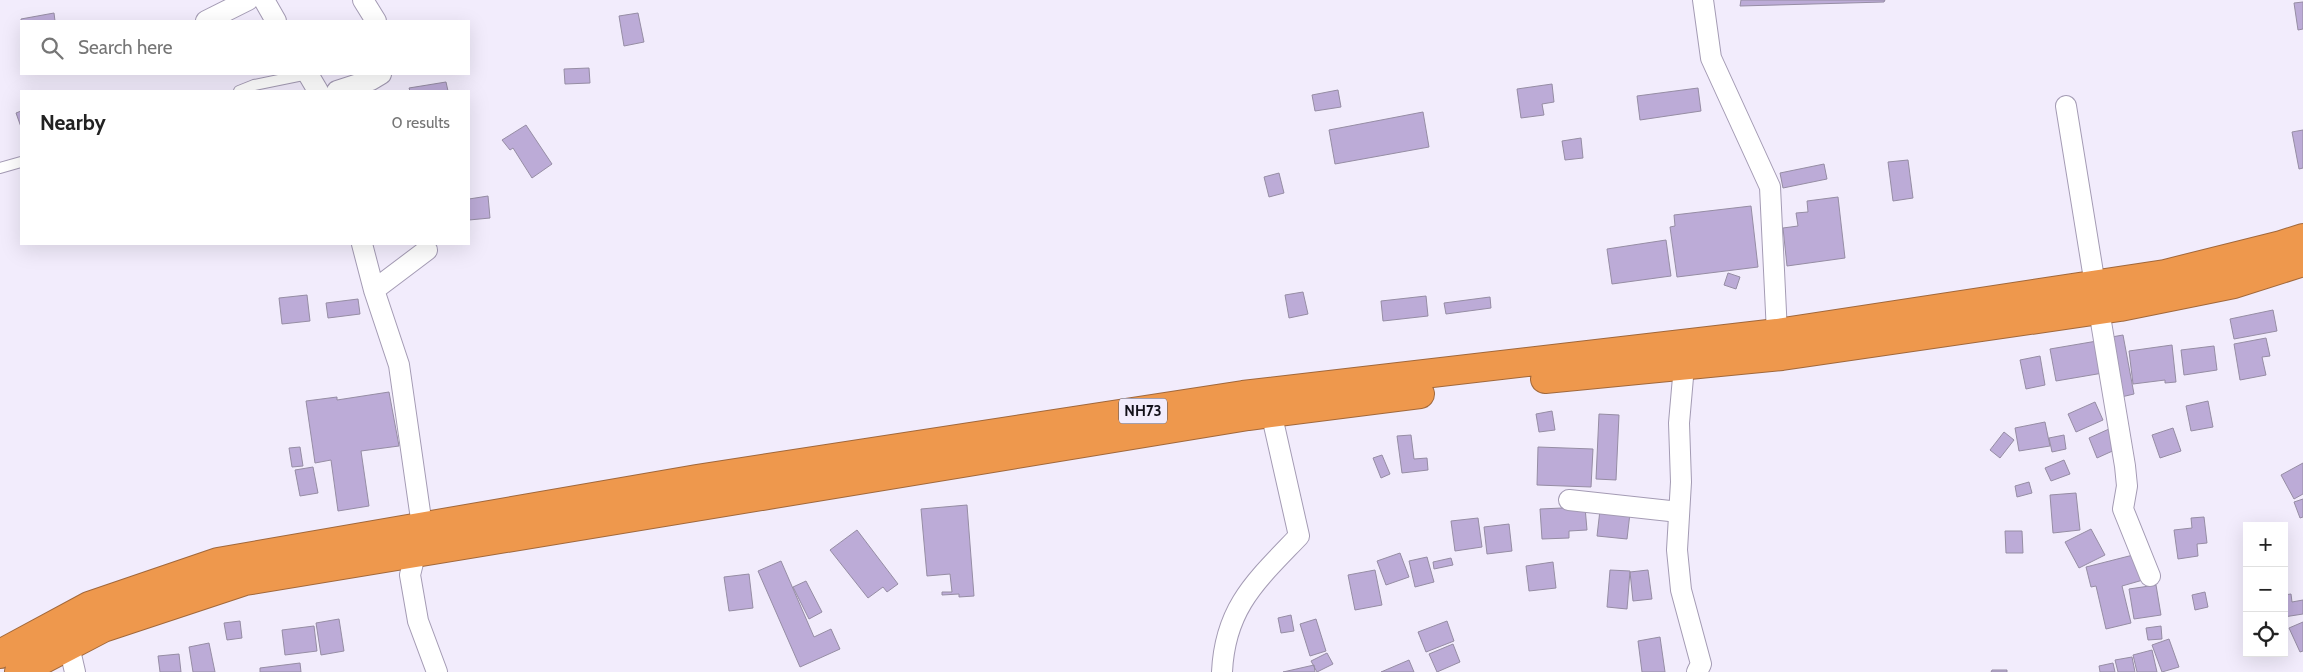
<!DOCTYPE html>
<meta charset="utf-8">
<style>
:root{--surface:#fff;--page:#f2f2f2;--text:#222;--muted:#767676;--line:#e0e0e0}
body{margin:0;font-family:Cabin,sans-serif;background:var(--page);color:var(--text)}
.controls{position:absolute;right:15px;bottom:15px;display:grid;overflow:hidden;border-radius:0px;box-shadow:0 5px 20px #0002}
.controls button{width:45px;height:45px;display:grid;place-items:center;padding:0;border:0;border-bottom:1px solid var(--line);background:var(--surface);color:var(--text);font:25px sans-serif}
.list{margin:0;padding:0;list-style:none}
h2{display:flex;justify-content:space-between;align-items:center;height:65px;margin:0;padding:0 20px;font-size:21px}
h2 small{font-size:16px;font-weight:400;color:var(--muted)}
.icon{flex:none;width:28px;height:28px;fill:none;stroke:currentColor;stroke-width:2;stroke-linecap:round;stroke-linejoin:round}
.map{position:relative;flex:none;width:2303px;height:672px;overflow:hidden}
.search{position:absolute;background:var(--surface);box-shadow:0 5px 20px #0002;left:20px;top:20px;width:450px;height:55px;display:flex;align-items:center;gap:12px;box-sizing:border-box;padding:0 18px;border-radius:0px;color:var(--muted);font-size:19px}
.panel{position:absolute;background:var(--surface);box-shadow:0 5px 20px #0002;left:20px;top:90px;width:450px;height:155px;border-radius:0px}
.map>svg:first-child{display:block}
.building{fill:#bcabd7;stroke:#968da4}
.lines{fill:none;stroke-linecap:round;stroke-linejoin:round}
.lane-casing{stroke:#a49bb4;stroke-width:12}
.street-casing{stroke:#a49bb4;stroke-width:22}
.highway-casing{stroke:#a1683b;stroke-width:30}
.lane{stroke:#fff;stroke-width:10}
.street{stroke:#fff;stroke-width:20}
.highway{stroke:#ee984d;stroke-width:28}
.labels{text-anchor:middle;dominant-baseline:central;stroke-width:4.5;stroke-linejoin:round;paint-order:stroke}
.shield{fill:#f2ecfc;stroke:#56525d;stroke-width:1}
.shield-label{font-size:15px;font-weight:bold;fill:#131019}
</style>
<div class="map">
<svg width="2303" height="672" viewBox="0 0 2303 672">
<rect width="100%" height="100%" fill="#f2ecfc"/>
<path class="building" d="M 1741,0 L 1885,0 L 1884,2 L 1740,6 Z
M 2303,2 L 2303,29 L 2298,30 L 2294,3 Z
M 54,13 L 55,21 L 21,22 L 21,19 Z
M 638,13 L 644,42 L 624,46 L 619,16 Z
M 589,68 L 590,83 L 565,84 L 564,69 Z
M 446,82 L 448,91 L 410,91 L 409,88 Z
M 1552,84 L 1554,102 L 1542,104 L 1544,115 L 1521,118 L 1517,89 Z
M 1698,88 L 1701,111 L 1640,120 L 1637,96 Z
M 1338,90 L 1341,107 L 1315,111 L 1312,95 Z
M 21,111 L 21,127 L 16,113 Z
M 1423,112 L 1429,147 L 1335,164 L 1329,130 Z
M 526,125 L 552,164 L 532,178 L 513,148 L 510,150 L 502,140 Z
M 2303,130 L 2303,168 L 2299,169 L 2292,132 Z
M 1581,138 L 1583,158 L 1565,160 L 1562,141 Z
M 1908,160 L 1913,198 L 1893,201 L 1888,162 Z
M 1824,164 L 1827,179 L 1783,188 L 1780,173 Z
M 1279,173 L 1284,193 L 1269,197 L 1264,177 Z
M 488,196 L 490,218 L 469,220 L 469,199 Z
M 1838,197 L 1845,258 L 1787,266 L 1783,228 L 1798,226 L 1796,213 L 1808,212 L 1807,201 Z
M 1751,206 L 1758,267 L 1677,277 L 1670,227 L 1675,226 L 1674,215 Z
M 1666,240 L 1671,276 L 1612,284 L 1607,249 Z
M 1728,273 L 1740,277 L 1736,289 L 1724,285 Z
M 1303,292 L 1308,314 L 1289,318 L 1285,295 Z
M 307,295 L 310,321 L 282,324 L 279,298 Z
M 1426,296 L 1428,316 L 1383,321 L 1381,301 Z
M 1490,297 L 1491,308 L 1446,314 L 1444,303 Z
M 358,299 L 360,314 L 328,318 L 326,303 Z
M 2273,310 L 2277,331 L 2234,339 L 2230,319 Z
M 2123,335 L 2134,394 L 2117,398 L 2106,338 Z
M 2266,338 L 2270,356 L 2262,357 L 2266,375 L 2240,380 L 2234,344 Z
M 2097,341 L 2103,373 L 2056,381 L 2050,349 Z
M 2172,345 L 2176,382 L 2165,383 L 2165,380 L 2133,384 L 2129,351 Z
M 2214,346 L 2217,370 L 2184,375 L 2181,350 Z
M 2040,356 L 2045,385 L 2026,389 L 2020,360 Z
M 389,392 L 399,446 L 361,451 L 369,506 L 338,511 L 331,460 L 315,463 L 306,401 L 337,397 L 337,400 Z
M 2208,401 L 2213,427 L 2191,431 L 2186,406 Z
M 2095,402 L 2103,420 L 2076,432 L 2068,414 Z
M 1552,411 L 1555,430 L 1539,432 L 1536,414 Z
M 1599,414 L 1619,415 L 1616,480 L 1596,479 Z
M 2045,422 L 2050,446 L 2019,451 L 2015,428 Z
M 2173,428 L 2181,451 L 2160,458 L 2152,435 Z
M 2109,429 L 2117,449 L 2097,458 L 2089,438 Z
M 2004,432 L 2014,440 L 2000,458 L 1990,450 Z
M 1411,435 L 1414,459 L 1427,458 L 1428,470 L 1402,473 L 1397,436 Z
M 2064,435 L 2066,449 L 2052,452 L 2049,438 Z
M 300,447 L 303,466 L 292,467 L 289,448 Z
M 1538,447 L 1593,449 L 1591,487 L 1537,485 Z
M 1382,455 L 1390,474 L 1381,478 L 1373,458 Z
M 2064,460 L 2070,474 L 2051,481 L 2045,468 Z
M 2303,463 L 2303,494 L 2294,499 L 2281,475 Z
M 313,467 L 318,493 L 300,496 L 295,470 Z
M 2029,482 L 2032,493 L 2017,497 L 2015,486 Z
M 2076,493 L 2080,530 L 2053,533 L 2050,495 Z
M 2303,499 L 2303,517 L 2300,518 L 2294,502 Z
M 967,505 L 974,596 L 959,597 L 959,594 L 942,595 L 942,592 L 952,592 L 950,574 L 927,576 L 921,509 Z
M 1585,507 L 1587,530 L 1569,531 L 1569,538 L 1542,539 L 1540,509 Z
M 1600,510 L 1630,513 L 1627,539 L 1597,536 Z
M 2204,517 L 2207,543 L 2197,544 L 2198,556 L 2178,559 L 2174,530 L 2192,528 L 2191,518 Z
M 1478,518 L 1482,547 L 1455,551 L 1451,521 Z
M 1509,524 L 1512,551 L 1487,554 L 1484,527 Z
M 2091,529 L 2105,555 L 2079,568 L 2065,542 Z
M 857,530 L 898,584 L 887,592 L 883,587 L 868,598 L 830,550 Z
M 2005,531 L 2022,531 L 2023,553 L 2006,553 Z
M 1400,553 L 1409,577 L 1386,585 L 1377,561 Z
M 2137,554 L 2143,580 L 2122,586 L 2131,623 L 2106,629 L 2096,586 L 2091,587 L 2086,567 Z
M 1427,557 L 1434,582 L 1415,587 L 1409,561 Z
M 1451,558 L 1453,565 L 1434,569 L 1433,562 Z
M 781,561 L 814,637 L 831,629 L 840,649 L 800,667 L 758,571 Z
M 1553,562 L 1556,588 L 1529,591 L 1526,566 Z
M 1375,570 L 1382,605 L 1355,610 L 1348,575 Z
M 1610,570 L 1630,571 L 1627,609 L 1607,607 Z
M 1648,570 L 1652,599 L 1633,601 L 1630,572 Z
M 749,574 L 753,608 L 729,611 L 724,577 Z
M 806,581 L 822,612 L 809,619 L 793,587 Z
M 2156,585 L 2161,615 L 2134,619 L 2129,589 Z
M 2205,592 L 2208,607 L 2195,610 L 2192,595 Z
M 2291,594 L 2292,602 L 2303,600 L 2303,614 L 2284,617 L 2284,595 Z
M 1291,615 L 1294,631 L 1281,633 L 1278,618 Z
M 339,619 L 344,651 L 321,655 L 316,623 Z
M 1316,619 L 1326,651 L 1310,656 L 1300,624 Z
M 240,621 L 242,638 L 227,640 L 224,623 Z
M 1447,621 L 1454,641 L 1426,652 L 1418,632 Z
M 2303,622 L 2303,651 L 2300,652 L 2289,628 Z
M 314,626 L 317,651 L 285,655 L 282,630 Z
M 2161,626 L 2162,639 L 2148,640 L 2146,628 Z
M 1660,637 L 1665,672 L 1642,672 L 1638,641 Z
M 2169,639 L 2179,667 L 2162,672 L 2152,645 Z
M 209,643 L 215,672 L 193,672 L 189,647 Z
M 1453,644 L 1460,662 L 1437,672 L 1429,654 Z
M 2152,650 L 2157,672 L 2137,672 L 2133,655 Z
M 1327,653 L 1333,664 L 1317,672 L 1311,661 Z
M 179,654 L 181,672 L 160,672 L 158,656 Z
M 2132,657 L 2135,672 L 2118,672 L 2115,660 Z
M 1409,660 L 1414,672 L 1381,672 Z
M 300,663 L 301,672 L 260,672 L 260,668 Z
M 2113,663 L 2115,672 L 2100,672 L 2099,666 Z
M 1314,665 L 1315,672 L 1283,672 Z
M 1992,670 L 2007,670 L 2007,672 L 1991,672 Z"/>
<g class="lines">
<g class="lane-casing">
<path id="lane" d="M 239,91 L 254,85 L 308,74
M 0,168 L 21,162"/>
</g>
<g class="street-casing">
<path id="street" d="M 264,0 L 276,21
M 363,0 L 376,21
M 1703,0 L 1711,58 L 1770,187 L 1777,333
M 206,21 L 248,0
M 308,74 L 318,91
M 337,91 L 371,80 L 381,74
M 2066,106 L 2095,285
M 362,244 L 374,290 L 399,365 L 422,526 L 410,575 L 418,621 L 437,672
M 374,290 L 427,250
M 2099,310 L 2125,466 L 2127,486 L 2123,509 L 2150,576
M 1684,366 L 1679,423 L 1681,482 L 1677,550 L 1681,590 L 1701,664 L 1697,672
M 1569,500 L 1679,512
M 69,646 L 75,672
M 1222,672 C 1225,607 1257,580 1299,536 L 1271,412"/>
</g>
<g class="highway-casing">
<path id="highway" d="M 1545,379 L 1782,356 L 2120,307 L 2234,284 L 2303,262
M 0,654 L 89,606 L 218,562 L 697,479 L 1243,395 L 1777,333 L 2165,274 L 2281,245 L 2303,238
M 19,672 L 103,628 L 245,581 L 1248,416 L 1420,394"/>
</g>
<use href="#lane" class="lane"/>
<use href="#street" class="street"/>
<use href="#highway" class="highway"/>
</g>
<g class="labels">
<rect class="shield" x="1119" y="398.5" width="48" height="25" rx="4"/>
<g class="shield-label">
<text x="1143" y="411">NH73</text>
</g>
</g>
</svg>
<div class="controls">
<button>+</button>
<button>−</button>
<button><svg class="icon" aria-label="locate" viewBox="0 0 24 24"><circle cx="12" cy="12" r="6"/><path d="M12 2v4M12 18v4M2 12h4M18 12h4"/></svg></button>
</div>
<div class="search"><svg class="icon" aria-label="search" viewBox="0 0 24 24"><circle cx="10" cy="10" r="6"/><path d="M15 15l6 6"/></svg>Search here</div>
<section class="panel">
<h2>Nearby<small>0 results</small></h2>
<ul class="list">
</ul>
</section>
</div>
